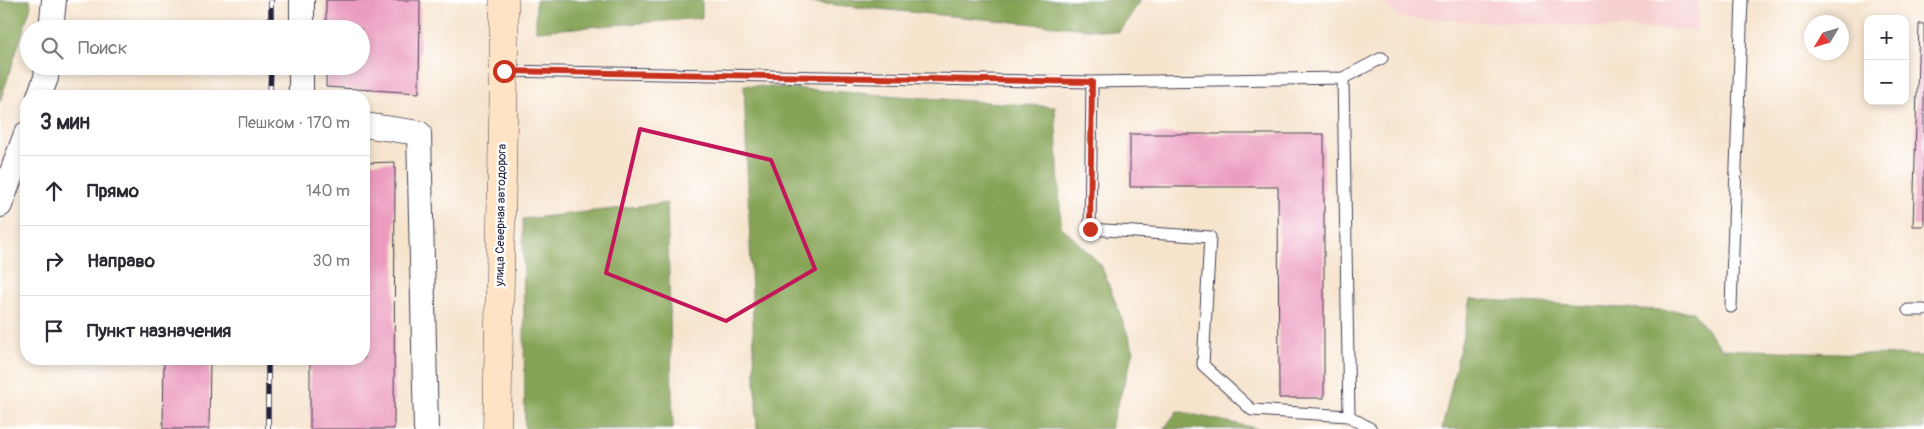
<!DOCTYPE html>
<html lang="ru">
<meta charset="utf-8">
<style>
:root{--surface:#fff;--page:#f2f2f3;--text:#2b2b33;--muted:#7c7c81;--line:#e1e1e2}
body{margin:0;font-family:Pangolin,sans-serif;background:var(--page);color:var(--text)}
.controls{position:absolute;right:15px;top:15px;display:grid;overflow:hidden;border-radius:10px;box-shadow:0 2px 8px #0003}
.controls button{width:45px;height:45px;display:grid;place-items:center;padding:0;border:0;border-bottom:1px solid var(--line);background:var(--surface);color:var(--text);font:25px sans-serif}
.compass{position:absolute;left:1804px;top:15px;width:45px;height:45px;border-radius:50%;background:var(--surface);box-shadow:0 2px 8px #0003;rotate:232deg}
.stop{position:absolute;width:15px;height:15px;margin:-11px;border:4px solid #c8321e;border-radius:50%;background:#fff}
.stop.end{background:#c8321e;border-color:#fff;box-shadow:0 1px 5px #0008}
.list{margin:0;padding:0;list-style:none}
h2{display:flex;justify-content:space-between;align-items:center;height:65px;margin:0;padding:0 20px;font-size:21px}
h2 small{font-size:16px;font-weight:400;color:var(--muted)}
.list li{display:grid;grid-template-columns:32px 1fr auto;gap:15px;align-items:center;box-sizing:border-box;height:70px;padding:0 20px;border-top:1px solid var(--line)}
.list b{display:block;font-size:19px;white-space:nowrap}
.list em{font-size:16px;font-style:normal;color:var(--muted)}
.icon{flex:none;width:28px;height:28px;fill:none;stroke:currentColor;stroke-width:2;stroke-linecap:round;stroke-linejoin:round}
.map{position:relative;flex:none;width:1924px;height:429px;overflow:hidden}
.search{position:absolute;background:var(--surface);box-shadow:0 2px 8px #0003;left:20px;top:20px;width:350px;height:55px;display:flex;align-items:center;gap:12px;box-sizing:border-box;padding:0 18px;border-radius:28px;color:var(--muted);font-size:19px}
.panel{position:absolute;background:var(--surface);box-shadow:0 2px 8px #0003;left:20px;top:90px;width:350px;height:275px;border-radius:20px}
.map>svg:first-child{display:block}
.built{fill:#f7cfd0}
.forest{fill:#87a457;stroke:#546349}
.building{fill:#ec9dbf}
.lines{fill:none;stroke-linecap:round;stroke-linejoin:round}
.service-casing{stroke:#423f51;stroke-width:13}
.minor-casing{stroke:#423f51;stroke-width:26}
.secondary-casing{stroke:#423f51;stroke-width:29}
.service{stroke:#fff;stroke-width:11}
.minor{stroke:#fff;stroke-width:24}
.secondary{stroke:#fee4c5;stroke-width:28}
.rail-casing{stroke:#22223b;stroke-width:5.5}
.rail{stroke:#fff;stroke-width:4;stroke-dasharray:11;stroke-linecap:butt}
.route{stroke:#c8321e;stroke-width:6}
.marked{fill:none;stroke:#c2185b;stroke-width:4;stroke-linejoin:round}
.labels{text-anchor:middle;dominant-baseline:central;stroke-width:5;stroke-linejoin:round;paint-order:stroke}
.street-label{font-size:12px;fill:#22223b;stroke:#fff}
</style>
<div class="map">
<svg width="1924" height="429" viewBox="0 0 1924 429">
<rect width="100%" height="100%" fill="#fff"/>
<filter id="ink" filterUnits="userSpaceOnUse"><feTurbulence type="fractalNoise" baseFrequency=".02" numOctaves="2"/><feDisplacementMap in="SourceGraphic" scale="10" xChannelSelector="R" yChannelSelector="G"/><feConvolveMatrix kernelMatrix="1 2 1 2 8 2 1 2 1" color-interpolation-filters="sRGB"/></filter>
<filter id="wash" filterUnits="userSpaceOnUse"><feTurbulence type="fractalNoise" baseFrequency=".0096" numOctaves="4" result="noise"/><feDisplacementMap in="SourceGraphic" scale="20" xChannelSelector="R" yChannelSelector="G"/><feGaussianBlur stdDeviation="1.12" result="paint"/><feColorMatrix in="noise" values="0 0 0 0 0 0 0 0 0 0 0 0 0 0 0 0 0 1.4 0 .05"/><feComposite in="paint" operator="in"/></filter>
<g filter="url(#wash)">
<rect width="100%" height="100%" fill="#f6e4cd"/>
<path class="built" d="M 1382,0 L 1699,0 L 1697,31 L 1400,18 Z"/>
<path class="forest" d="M 0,0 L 30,0 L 31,6 L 0,102 Z
M 536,0 L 702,0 L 702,18 L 536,31 Z
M 783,0 L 1141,0 L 1119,32 Z
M 744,85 L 1055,107 L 1061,226 L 1101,265 L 1134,351 L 1110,429 L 757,429 Z
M 667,203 L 673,429 L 525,429 L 523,219 Z
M 1471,299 L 1693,312 L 1722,349 L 1924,356 L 1924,429 L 1442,429 Z
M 1177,411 L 1260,429 L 1164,429 Z"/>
<g id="blocks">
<path class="building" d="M 326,0 L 420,0 L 419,93 L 326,87 L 326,66 L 361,66 L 361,29 L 326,29 Z
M 1919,24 L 1924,24 L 1924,226 L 1913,226 Z
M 1130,134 L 1324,134 L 1324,398 L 1279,398 L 1278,187 L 1130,187 Z
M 395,162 L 394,429 L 310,429 L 310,359 L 364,359 L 364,163 Z
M 164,359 L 210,359 L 209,429 L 163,429 Z"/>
</g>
</g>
<g filter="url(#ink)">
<use href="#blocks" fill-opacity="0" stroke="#423f51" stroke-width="1"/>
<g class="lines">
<g class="service-casing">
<path id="service" d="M 504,71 L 1092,82 L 1343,78 L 1382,58
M 1343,78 L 1349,416 L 1371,429
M 1092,82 L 1090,229 L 1210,237 L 1203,365 L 1252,410 L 1349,416
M 1731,307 L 1742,0
M 1908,310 L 1924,310"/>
</g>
<g class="minor-casing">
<path id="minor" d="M 51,29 L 54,0
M 302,29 L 302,0
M 39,96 L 46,78 L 47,66
M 301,96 L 301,66
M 364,125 L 419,133 L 426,429
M 0,205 L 26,134"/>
</g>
<g class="secondary-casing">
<path id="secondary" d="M 497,429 L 504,71 L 504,0"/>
</g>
<use href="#service" class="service"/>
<use href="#minor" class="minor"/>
<use href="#secondary" class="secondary"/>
<g class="rail-casing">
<path id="rail" d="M 271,29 L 271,0
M 270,96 L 271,66
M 268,429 L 268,359"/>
</g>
<use href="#rail" class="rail"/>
</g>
</g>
<g class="lines" filter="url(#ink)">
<path class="route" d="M 504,71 L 1092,82 L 1090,229"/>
</g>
<path class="marked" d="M 640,129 L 771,160 L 815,269 L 726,321 L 606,273 Z"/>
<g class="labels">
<g class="street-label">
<text transform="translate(501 215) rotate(-89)">улица Северная автодорога</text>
</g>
</g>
</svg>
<div class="controls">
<button>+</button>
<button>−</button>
</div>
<svg class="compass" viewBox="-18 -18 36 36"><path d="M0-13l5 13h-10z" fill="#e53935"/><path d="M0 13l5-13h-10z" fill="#7c7c81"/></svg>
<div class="stop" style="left:504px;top:71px"></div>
<div class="stop end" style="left:1090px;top:229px"></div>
<div class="search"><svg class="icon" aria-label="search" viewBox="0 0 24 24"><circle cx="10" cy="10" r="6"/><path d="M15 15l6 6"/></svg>Поиск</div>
<section class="panel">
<h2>3 мин<small>Пешком · 170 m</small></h2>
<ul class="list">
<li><svg class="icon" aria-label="ahead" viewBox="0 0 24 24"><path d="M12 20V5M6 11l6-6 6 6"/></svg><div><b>Прямо</b></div><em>140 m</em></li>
<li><svg class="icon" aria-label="right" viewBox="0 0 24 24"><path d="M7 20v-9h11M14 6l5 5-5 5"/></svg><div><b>Направо</b></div><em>30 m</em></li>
<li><svg class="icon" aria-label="arrive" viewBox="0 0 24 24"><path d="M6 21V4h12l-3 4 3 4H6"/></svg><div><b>Пункт назначения</b></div></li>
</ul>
</section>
</div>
